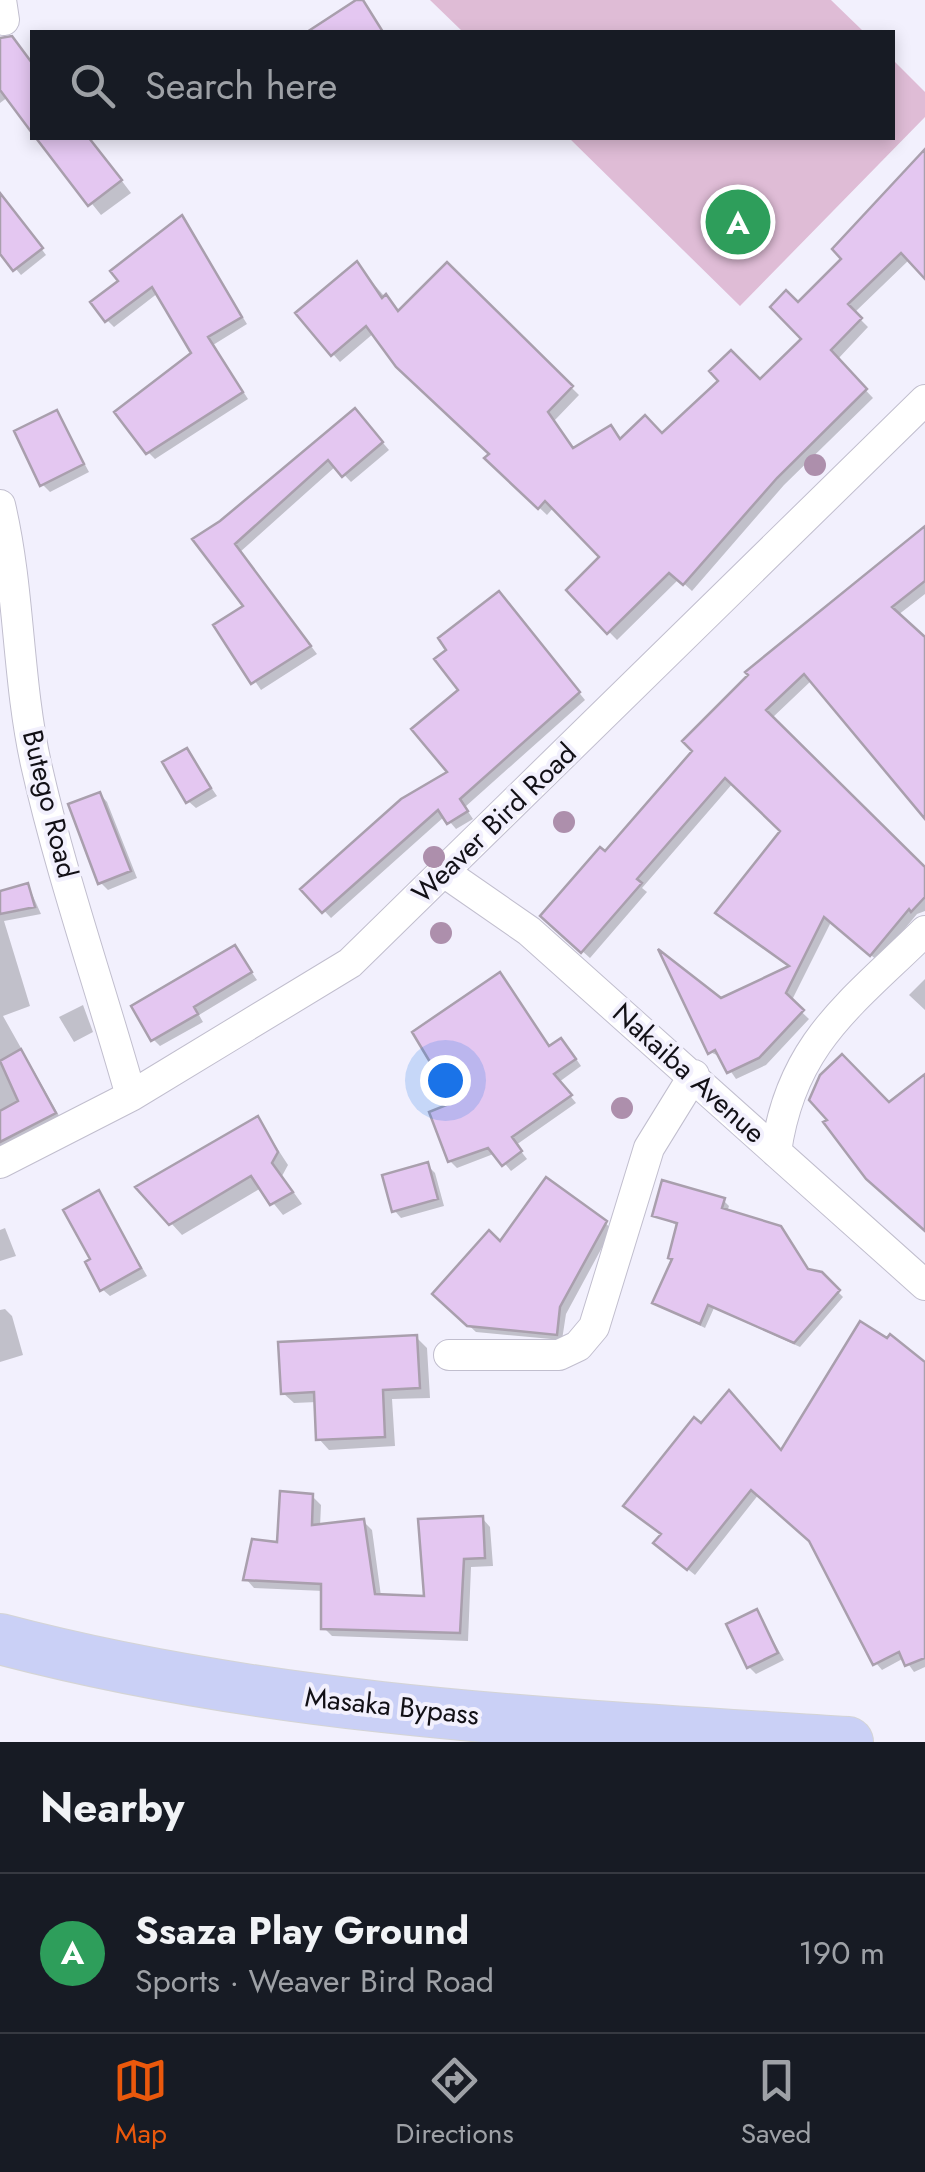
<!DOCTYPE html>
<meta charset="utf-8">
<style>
:root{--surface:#171b24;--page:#242831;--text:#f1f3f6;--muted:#9ea1a6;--line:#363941;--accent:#ea580c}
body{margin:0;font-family:Jost,sans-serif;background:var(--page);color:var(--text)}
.you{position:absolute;left:445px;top:1080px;width:35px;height:35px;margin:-25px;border:8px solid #fff;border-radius:50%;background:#1a73e8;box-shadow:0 0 0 15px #1a73e833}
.badge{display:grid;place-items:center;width:65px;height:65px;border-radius:50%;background:var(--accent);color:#fff;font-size:32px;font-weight:700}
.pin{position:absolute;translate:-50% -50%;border:5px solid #fff;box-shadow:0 2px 10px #0006}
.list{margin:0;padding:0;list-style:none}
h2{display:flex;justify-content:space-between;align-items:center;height:130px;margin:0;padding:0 40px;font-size:42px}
h2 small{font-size:32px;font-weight:400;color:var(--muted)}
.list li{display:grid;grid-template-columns:65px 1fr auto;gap:30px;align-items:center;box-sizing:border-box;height:160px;padding:0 40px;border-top:2px solid var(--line)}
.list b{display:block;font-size:38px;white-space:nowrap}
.list p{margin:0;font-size:32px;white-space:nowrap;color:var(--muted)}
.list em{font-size:32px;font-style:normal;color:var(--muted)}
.icon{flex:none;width:55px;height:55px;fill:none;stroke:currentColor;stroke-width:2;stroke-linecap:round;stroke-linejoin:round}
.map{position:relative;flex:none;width:925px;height:1742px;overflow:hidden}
.search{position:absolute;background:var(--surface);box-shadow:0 5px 15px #0003;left:30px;right:30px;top:30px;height:110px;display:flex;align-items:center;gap:25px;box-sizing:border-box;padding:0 35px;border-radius:0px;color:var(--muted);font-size:38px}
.sheet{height:290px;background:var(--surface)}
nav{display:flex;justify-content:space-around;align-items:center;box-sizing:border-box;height:140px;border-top:2px solid var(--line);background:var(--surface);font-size:28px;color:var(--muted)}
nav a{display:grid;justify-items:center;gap:5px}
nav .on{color:var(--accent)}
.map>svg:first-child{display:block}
.park{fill:#dfbcd6}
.shadow{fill:#0003}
.building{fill:#e4c7f1;stroke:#a99fad;stroke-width:2.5}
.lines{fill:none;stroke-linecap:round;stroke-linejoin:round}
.minor-casing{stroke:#c1bece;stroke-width:32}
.trunk-casing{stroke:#d4d4d5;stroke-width:52}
.minor{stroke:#fff;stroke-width:30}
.trunk{stroke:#cad0f6;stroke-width:50}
.tree{fill:#ad8fac}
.labels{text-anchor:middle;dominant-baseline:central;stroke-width:8;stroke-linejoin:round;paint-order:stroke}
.street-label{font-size:28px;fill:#121016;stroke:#f2f0fd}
</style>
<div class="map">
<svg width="925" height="1742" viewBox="0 0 925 1742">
<rect width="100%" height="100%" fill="#f2f0fd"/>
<path class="park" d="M 430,0 L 831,0 L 864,32 L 463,32 Z
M 893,60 L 925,92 L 925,117 L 740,306 L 569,138 L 892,138 Z"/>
<path class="shadow" d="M 0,38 L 23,51 L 32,64 L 32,129 L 8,97 L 0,103 Z
M 39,138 L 89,138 L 131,193 L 101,215 Z
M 925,152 L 925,271 L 910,259 L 854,313 L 868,327 L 837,360 L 873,398 L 784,485 L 692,591 L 679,579 L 617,640 L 569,591 L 603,557 L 554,507 L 547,515 L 496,466 L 492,454 L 374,333 L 340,362 L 333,354 L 357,265 L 399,313 L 447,265 L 579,395 L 554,421 L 574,450 L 611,428 L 622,441 L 662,436 L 760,382 L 804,339 L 798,306 L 844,259 Z
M 0,194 L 46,255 L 21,275 L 0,250 Z
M 182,219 L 247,324 L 213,345 L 248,399 L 155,459 L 148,452 L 194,354 L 158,293 L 114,327 L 107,320 L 121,281 Z
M 57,413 L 89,472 L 50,492 L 42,484 Z
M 362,418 L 389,450 L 351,482 L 336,466 L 240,552 L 317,654 L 261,690 L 217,626 L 247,606 L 195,539 Z
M 925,529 L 925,594 L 898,615 L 925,641 L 925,815 L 812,680 L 771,719 L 925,870 L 925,911 L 917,914 L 878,961 L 831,922 L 791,1002 L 809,1019 L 766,1065 L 736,1079 L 721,1057 L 710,1052 L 721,1001 L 792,967 L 783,831 L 733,783 L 642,888 L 647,892 L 590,958 L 543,916 Z
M 505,601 L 585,700 L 465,807 L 473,819 L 456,829 L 445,816 L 331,918 L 304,889 L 451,772 L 462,690 Z
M 186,751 L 217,796 L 196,808 L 188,801 Z
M 100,794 L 107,802 L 137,878 L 108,890 L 101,883 Z
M 28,885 L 41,914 L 4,921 L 30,1006 L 3,1016 L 62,1121 L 0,1156 L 0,893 Z
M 235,948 L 257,980 L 199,1015 L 203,1022 L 160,1046 L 153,1039 Z
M 500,975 L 550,1048 L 568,1047 L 581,1066 L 559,1082 L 576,1103 L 516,1145 L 527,1159 L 511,1171 L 496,1153 L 457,1168 L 450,1161 L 458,1104 Z
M 925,979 L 925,1010 L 909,995 Z
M 83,1005 L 93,1032 L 74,1042 L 59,1017 Z
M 258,1119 L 288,1165 L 282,1176 L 302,1204 L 283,1215 L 261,1188 L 182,1235 L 171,1223 Z
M 427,1165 L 435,1173 L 444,1206 L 401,1218 L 394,1210 Z
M 99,1193 L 147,1276 L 110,1296 L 102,1289 L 93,1260 Z
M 724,1201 L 729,1206 L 727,1212 L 810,1272 L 821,1275 L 843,1297 L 800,1347 L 714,1308 L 705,1328 L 655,1303 L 674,1260 L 679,1226 L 654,1215 Z
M 605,1223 L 612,1229 L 566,1314 L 562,1340 L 476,1332 L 435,1294 L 501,1245 Z
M 5,1228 L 16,1256 L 0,1261 L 0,1230 Z
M 5,1309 L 12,1316 L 23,1355 L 0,1362 L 0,1310 Z
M 416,1337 L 427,1348 L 430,1398 L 392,1399 L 395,1446 L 329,1450 L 319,1439 L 317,1402 L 294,1403 L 283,1393 Z
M 925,1366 L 925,1667 L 914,1672 L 904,1658 L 882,1670 L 876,1663 L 812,1541 L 759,1494 L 695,1575 L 663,1549 L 663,1534 L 701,1426 L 782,1454 Z
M 312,1496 L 321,1505 L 320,1527 L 363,1521 L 372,1530 L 381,1596 L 426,1598 L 482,1518 L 490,1527 L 493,1566 L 471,1567 L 468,1641 L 332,1636 L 324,1628 L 324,1591 L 254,1588 L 246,1579 L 280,1544 Z
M 757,1612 L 784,1660 L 756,1674 L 749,1667 Z"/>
<path class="building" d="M 356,0 L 363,0 L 383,32 L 307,32 Z
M 12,36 L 32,63 L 32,133 L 0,90 L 0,38 Z
M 36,138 L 89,138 L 122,180 L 88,206 Z
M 925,149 L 925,279 L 901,253 L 848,304 L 862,318 L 831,350 L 867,389 L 777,478 L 683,585 L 669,573 L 607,634 L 566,590 L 599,557 L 545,501 L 538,509 L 484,458 L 489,454 L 396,367 L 366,326 L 331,356 L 295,313 L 357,261 L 382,298 L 386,294 L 398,311 L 447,262 L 573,386 L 548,412 L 573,448 L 611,425 L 620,439 L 645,415 L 662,433 L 718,381 L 709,371 L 731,350 L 760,379 L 801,339 L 770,307 L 786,290 L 798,302 L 841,259 L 832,249 Z
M 0,193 L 43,248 L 13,271 L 0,254 Z
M 182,215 L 242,317 L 208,337 L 243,392 L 146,454 L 114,412 L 191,353 L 152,287 L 105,322 L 90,302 L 118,281 L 110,271 Z
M 355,408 L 383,442 L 342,477 L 328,460 L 235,544 L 311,646 L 251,684 L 213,625 L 243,606 L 192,539 L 220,521 Z
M 57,410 L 84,464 L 40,486 L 14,431 Z
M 925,526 L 925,581 L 892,607 L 925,637 L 925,819 L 804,674 L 766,710 L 925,867 L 925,897 L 911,912 L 909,909 L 870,956 L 824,917 L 786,993 L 804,1010 L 759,1058 L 727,1073 L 715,1050 L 708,1054 L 658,949 L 721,998 L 789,966 L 715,913 L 780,831 L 725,778 L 637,879 L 642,883 L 581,953 L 540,916 L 600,847 L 605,851 L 692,751 L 682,741 L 748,675 L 745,672 Z
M 499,591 L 580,692 L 460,799 L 468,811 L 447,824 L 438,810 L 322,913 L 300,889 L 401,799 L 447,772 L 411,729 L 458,690 L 434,659 L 446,650 L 438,638 Z
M 187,748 L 211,788 L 186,803 L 162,762 Z
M 100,792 L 131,871 L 98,884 L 68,804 Z
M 28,883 L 35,907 L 0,914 L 0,891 Z
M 235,945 L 252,972 L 194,1007 L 198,1014 L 151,1041 L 131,1006 Z
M 500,972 L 549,1046 L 561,1038 L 576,1059 L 554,1074 L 572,1095 L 512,1137 L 522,1151 L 502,1166 L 488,1148 L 448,1162 L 429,1112 L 454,1102 L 412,1032 Z
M 21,1049 L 56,1113 L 0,1142 L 0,1111 L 18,1101 L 0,1061 Z
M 842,1054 L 889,1102 L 925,1074 L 925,1231 L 866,1179 L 823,1122 L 827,1120 L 809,1100 L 820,1075 Z
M 258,1116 L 278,1152 L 272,1163 L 293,1192 L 270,1205 L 251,1176 L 169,1225 L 135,1187 Z
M 428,1162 L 438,1199 L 392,1212 L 382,1175 Z
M 546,1177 L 607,1221 L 560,1307 L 557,1335 L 467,1326 L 432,1294 L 489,1230 L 500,1241 Z
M 662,1180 L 725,1198 L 722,1208 L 781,1226 L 808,1269 L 822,1272 L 840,1290 L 794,1343 L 708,1305 L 700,1324 L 652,1303 L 672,1259 L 668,1258 L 677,1223 L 652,1216 Z
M 99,1190 L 141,1268 L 100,1291 L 85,1262 L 90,1259 L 63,1210 Z
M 860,1321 L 887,1338 L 890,1334 L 925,1362 L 925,1658 L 905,1666 L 899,1652 L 873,1665 L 809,1541 L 751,1490 L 687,1570 L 653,1543 L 661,1534 L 623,1506 L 694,1417 L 701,1423 L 729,1390 L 781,1450 Z
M 417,1335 L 420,1388 L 383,1390 L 385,1437 L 316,1440 L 314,1392 L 281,1394 L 278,1342 Z
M 280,1491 L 313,1494 L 312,1525 L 364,1519 L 375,1594 L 424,1596 L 418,1519 L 483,1516 L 485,1558 L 464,1559 L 460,1633 L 321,1629 L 321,1584 L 243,1580 L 252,1539 L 277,1542 Z
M 757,1609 L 778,1653 L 747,1668 L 726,1624 Z"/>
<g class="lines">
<g class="minor-casing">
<path id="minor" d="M 1,0 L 4,20
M 0,505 C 20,590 17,678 36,764 C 61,875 100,986 131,1096
M 444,872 L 529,931 L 925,1285
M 776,1152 C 791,1043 852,1003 925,931
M 0,1163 L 131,1096 L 350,963 L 925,400
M 449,1355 L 559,1355 L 578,1346 L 594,1327 L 649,1148 L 694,1075"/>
</g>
<g class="trunk-casing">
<path id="trunk" d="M 0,1639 C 276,1712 564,1724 848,1742"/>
</g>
<use href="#minor" class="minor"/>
<use href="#trunk" class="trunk"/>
</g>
<g class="tree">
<circle cx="815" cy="465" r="11"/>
<circle cx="564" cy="822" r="11"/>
<circle cx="434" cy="857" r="11"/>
<circle cx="441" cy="933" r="11"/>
<circle cx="622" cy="1108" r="11"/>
</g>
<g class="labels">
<g class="street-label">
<text transform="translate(50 804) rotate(76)">Butego Road</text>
<text transform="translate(494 823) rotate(-44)">Weaver Bird Road</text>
<text transform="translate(689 1073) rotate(42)">Nakaiba Avenue</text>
<text transform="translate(392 1706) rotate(6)">Masaka Bypass</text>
</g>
</g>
</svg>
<div class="you"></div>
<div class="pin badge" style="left:738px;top:222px;background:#2e9e5b">A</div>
<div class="search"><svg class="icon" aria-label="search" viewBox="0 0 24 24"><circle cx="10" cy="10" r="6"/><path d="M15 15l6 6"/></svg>Search here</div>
</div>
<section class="sheet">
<h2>Nearby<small></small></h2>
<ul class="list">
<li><span class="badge" style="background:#2e9e5b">A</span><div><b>Ssaza Play Ground</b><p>Sports · Weaver Bird Road</p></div><em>190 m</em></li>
</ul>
</section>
<nav>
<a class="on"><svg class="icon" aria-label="map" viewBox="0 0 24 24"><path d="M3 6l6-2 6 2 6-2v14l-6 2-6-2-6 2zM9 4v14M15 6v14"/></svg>Map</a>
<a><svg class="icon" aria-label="directions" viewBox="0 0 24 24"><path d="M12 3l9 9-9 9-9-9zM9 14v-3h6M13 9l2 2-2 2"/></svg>Directions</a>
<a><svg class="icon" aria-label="saved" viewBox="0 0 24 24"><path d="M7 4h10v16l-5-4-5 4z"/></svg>Saved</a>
</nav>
